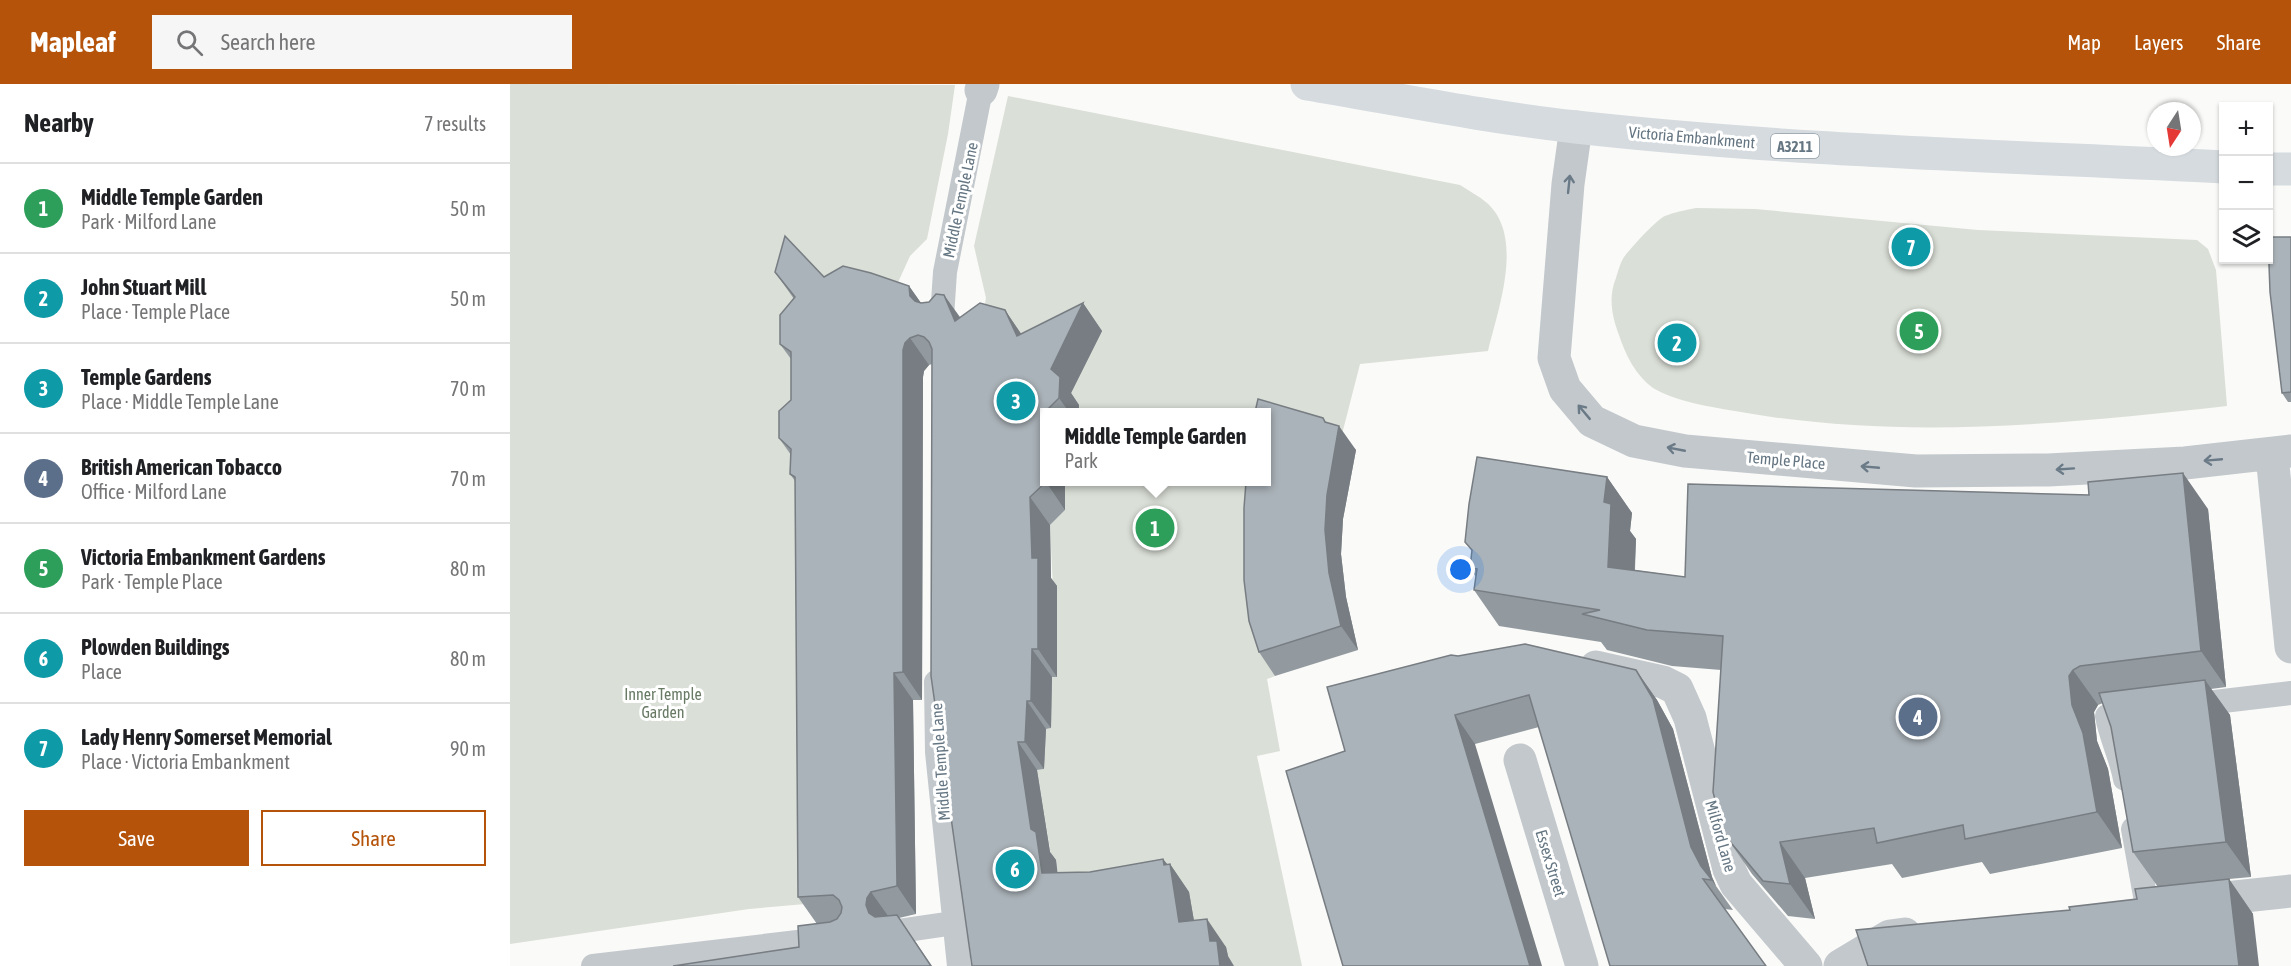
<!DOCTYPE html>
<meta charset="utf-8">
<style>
:root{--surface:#fff;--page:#f6f6f6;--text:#202124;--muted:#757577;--line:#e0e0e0;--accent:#b45309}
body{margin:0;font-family:"Asap Condensed",sans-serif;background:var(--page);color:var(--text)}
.controls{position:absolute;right:18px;top:18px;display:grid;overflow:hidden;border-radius:0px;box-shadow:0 2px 4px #0004}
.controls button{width:54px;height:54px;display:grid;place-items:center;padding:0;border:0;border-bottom:2px solid var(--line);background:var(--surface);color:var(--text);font:30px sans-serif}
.compass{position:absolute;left:1637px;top:18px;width:54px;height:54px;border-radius:50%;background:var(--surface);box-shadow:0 2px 4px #0004;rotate:192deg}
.you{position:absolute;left:951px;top:486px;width:21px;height:21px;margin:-15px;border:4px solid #fff;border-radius:50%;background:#1a73e8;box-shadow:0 0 0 9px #1a73e833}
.badge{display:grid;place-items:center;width:39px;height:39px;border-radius:50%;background:var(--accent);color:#fff;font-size:20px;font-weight:700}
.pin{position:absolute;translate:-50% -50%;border:3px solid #fff;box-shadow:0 2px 6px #0006}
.popup{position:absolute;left:530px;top:324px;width:231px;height:78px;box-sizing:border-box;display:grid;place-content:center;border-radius:0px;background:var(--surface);filter:drop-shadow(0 2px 4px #0005);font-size:20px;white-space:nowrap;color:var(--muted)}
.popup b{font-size:22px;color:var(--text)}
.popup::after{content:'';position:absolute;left:50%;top:100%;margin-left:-12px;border:12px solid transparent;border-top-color:var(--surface)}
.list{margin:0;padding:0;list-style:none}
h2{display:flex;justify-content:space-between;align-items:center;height:78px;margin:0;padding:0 24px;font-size:26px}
h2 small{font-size:20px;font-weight:400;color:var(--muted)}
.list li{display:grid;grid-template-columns:39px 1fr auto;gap:18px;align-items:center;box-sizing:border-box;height:90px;padding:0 24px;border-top:2px solid var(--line)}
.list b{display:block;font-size:22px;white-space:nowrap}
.list p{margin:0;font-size:20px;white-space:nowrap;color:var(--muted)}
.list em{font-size:20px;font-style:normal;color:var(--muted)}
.actions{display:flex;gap:12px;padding:18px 24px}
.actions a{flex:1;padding:14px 0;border:2px solid var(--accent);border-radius:0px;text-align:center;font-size:21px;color:var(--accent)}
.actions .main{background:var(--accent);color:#fff}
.icon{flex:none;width:33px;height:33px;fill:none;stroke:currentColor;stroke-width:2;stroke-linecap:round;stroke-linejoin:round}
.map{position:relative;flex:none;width:1781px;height:882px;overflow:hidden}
header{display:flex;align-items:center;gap:36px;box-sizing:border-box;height:84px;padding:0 30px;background:var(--accent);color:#fff}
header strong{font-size:28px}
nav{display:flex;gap:33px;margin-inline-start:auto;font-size:21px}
.search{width:420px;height:54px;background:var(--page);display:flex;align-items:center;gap:15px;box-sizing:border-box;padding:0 21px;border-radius:0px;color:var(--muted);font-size:22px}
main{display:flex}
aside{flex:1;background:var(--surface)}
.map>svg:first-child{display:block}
.green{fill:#dadfd7}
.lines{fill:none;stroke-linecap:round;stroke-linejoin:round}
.lane{stroke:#c3c8cc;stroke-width:24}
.street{stroke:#c3c8cc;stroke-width:33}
.primary{stroke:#d6dbdf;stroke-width:33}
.wall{fill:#929a9f}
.shaded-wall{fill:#777d82}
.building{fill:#aab3b9;stroke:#777d82;stroke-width:1.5}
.oneway{stroke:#6a7a87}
.labels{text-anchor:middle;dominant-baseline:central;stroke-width:6;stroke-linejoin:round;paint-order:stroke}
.shield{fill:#fff;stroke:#939fa8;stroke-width:1.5}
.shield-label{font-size:15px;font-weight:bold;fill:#657683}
.street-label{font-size:16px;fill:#657683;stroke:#fff}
.park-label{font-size:16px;fill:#687a64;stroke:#fff}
</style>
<header>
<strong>Mapleaf</strong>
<div class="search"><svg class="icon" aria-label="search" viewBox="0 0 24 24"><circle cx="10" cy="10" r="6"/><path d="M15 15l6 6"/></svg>Search here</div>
<nav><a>Map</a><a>Layers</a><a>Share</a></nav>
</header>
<main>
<aside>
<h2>Nearby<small>7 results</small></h2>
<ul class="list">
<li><span class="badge" style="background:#2e9e5b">1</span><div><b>Middle Temple Garden</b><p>Park · Milford Lane</p></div><em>50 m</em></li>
<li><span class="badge" style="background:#0f9aa8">2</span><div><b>John Stuart Mill</b><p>Place · Temple Place</p></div><em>50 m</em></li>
<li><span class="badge" style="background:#0f9aa8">3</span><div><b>Temple Gardens</b><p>Place · Middle Temple Lane</p></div><em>70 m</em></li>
<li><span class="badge" style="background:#5c6f8a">4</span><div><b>British American Tobacco</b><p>Office · Milford Lane</p></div><em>70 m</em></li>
<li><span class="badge" style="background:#2e9e5b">5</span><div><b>Victoria Embankment Gardens</b><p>Park · Temple Place</p></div><em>80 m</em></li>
<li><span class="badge" style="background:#0f9aa8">6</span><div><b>Plowden Buildings</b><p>Place</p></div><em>80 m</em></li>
<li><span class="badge" style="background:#0f9aa8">7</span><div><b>Lady Henry Somerset Memorial</b><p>Place · Victoria Embankment</p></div><em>90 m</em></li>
</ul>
<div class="actions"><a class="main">Save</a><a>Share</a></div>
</aside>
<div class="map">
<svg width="1781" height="882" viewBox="0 0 1781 882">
<rect width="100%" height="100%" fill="#fafaf8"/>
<path class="green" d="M 0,0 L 445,1 L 438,50 L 417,155 L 400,172 L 380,216 L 307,819 L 239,825 L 0,860 Z
M 498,12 L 950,101 C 959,107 969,112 977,119 C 1015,153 988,225 978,267 L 850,280 L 830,358 L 756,328 L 569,328 L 471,244 L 476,214 L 464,162 Z
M 1186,124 L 1245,125 L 1468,146 L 1687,156 L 1698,165 L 1706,186 L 1717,322 C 1555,340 1387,357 1225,327 C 1201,323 1164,317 1143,304 C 1126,292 1115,270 1109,251 C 1102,233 1098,213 1106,194 C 1108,188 1110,179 1114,173 C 1120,165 1147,135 1155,132 C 1165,128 1176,126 1186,124 Z
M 553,398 L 751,398 L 765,592 L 757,595 L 770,667 L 747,672 L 792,882 L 719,882 L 680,867 L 679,808 L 548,794 L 546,776 L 541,772 L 527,686 L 534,685 L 536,645 L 541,644 L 542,593 L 547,592 L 540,441 L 555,426 L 555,400 Z"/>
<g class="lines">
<path class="lane" d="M 432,233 L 435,188 L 471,6
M 426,598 L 427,668 L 449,882
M 1679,621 L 1781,609
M 1615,695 C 1611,673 1601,654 1597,632 L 1630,627
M 1623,745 L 1637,823
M 389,847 L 444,839
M 83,882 L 322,854"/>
<path class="street" d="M 471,6 L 473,0
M 1066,43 L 1058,100 L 1044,274 L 1055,305 L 1082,337 L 1124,357 L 1175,367 L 1406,387 L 1538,386 L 1675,379 L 1781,367
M 1762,371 L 1781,563
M 1086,583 L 1153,598 L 1167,605 L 1180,634 L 1219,785 L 1226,800 L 1296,882
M 1010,676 L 1072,882
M 1687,817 L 1781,807
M 1330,882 L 1380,852 L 1395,850"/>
<path class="primary" d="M 797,0 C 887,15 976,33 1066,43 C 1281,67 1498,72 1714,83
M 1758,85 L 1781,85"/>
</g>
<path class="wall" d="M 1781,153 L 1781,318 L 1778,318 L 1772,309 Z
M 265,188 L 399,202 L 411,219 L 419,218 L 434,211 L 450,233 L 495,226 L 511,250 L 573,219 L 592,247 L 561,309 L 569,321 L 569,328 L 534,328 L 534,398 L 553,398 L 555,400 L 555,426 L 540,441 L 541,494 L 547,502 L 547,593 L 542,593 L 541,644 L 536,645 L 534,685 L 527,686 L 540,768 L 546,776 L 547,789 L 580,788 L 653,775 L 657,780 L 660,780 L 679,808 L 684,837 L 716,863 L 718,872 L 462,882 L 422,280 L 419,281 L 414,287 L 413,293 L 412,616 L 403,616 L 406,830 L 389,834 L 422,882 L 163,882 L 289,863 L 307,840 L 288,813 L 285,397 L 280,390 L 281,371 L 269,354 L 281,316 L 281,275 L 270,260 L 284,215 Z
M 813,334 L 816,338 L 846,366 L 833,435 L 831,470 L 836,513 L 848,566 L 765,592 L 749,568 Z
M 1097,393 L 1122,429 L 1120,447 L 1126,455 L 1125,486 L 1175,493 L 1698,425 L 1716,603 L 1701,605 L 1720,631 L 1741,793 L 1719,795 L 1743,830 L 1560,826 L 1627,815 L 1648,803 L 1623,768 L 1601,643 L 1593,619 L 1588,621 L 1584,628 L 1587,657 L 1598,685 L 1612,764 L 1480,790 L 1472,778 L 1392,794 L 1382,780 L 1295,794 L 1305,835 L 1278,832 L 1242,790 L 1217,754 L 1211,586 L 1162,582 L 1097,566 L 1091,558 L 989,542 L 964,506 L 966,493 L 960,484 L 962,467 L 955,458 Z
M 1126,586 L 1147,616 L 1163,645 L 1202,793 L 1206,802 L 1223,826 L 1215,825 L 1029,643 L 965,660 L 835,667 L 817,603 Z"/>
<path class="shaded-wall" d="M 399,202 L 418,229 L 400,212 Z
M 434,211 L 453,238 L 445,237 Z
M 573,219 L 592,247 L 561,309 L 569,321 L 569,328 L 559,328 L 549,314 L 541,285 Z
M 495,226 L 514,254 L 507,252 Z
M 400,254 L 419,281 L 414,287 L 413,293 L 412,616 L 393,588 L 393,266 L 395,259 Z
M 813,334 L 827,354 L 829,342 L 846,366 L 833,435 L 831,470 L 836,513 L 848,566 L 831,542 L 819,489 L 815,446 L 815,338 Z
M 1673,389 L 1698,425 L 1716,603 L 1691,567 Z
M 1097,393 L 1122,429 L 1120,447 L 1126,455 L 1123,518 L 1098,483 L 1094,418 Z
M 536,398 L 553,398 L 555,400 L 555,426 Z
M 520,413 L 540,441 L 541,494 L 547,502 L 547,593 L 528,565 L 522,474 Z
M 522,565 L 542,593 L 541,644 L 521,617 Z
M 1126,586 L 1147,616 L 1163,645 L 1202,793 L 1206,802 L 1191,782 L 1181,763 Z
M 1563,586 L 1588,621 L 1584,628 L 1587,657 L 1598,685 L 1612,764 L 1587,728 L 1562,621 L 1559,592 Z
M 384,589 L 403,616 L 406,830 L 387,802 Z
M 1695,596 L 1720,631 L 1741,793 L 1716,758 Z
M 517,617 L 536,645 L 534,685 L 515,658 Z
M 945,631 L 965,660 L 1032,882 L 1020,882 Z
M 508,658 L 527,686 L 540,768 L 546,776 L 551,817 L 532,789 L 521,745 Z
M 1270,758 L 1295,794 L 1305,835 L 1280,800 Z
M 653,775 L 661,785 L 660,780 L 679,808 L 689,866 L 669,838 Z
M 1719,795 L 1743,830 L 1749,882 L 1729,882 Z
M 361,808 L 381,836 L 376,841 L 359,829 L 356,821 L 357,814 Z
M 697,835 L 716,863 L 718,872 L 724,882 L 710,882 L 700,857 Z"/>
<path class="building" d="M 275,152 L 314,193 L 333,182 L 361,189 L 399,202 L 400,212 L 405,217 L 411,219 L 419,218 L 426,210 L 434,211 L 445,237 L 470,219 L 495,226 L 507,252 L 573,219 L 541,285 L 550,293 L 549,314 L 538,325 L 538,328 L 534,328 L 534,398 L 536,398 L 520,413 L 522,474 L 528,474 L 528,565 L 522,565 L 521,617 L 517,617 L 515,658 L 508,658 L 521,745 L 526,748 L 532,789 L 580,788 L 653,775 L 654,781 L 660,780 L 669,838 L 697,835 L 700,857 L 707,857 L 710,882 L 462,882 L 421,592 L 422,265 L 419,258 L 414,253 L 408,251 L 400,254 L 395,259 L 393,266 L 393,588 L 384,589 L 387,802 L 361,808 L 357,814 L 356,821 L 359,829 L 365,833 L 387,831 L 421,882 L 163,882 L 289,863 L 288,842 L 320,838 L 327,835 L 331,829 L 332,823 L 329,816 L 323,811 L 288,813 L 285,393 L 280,390 L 281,365 L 269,354 L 269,327 L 281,316 L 281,268 L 270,260 L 270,231 L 285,213 L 265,188 Z
M 1758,153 L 1781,153 L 1781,308 L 1772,309 L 1760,208 Z
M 748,315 L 813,334 L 815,338 L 829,342 L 817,411 L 815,446 L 819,489 L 831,542 L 749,568 L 739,537 L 734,496 L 734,424 L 736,398 L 756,398 L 756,328 L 745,328 Z
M 967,373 L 1097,393 L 1094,418 L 1101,420 L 1098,483 L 1175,493 L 1178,400 L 1579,411 L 1578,398 L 1673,389 L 1691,567 L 1570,582 L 1563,586 L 1559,592 L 1562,621 L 1573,649 L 1587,728 L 1455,755 L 1453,741 L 1367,759 L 1364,744 L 1270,758 L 1280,800 L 1253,797 L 1217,754 L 1212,743 L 1203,708 L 1213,552 L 1137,546 L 1072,530 L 1090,526 L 964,506 L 967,485 L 960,484 L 962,466 L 955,458 L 959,420 Z
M 1015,560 L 1126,586 L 1143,615 L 1181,763 L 1191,782 L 1202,796 L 1193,795 L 1256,882 L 1100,882 L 1019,611 L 945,631 L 1020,882 L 833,882 L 776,687 L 835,667 L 817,603 L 941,571 L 948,572 Z
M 1695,596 L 1716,758 L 1623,768 L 1601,643 L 1589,609 Z
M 1719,795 L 1729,882 L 1358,882 L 1346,846 L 1560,826 L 1559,823 L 1627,815 L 1625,805 Z"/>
<defs><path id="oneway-shaft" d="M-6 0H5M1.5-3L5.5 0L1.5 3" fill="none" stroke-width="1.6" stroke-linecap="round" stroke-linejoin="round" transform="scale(1.5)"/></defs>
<g class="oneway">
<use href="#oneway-shaft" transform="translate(1059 100) rotate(-84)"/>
<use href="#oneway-shaft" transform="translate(1074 328) rotate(-130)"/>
<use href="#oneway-shaft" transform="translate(1166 365) rotate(-169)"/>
<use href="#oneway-shaft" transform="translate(1703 376) rotate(175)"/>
<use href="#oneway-shaft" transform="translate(1360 383) rotate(-175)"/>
<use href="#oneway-shaft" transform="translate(1555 385) rotate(176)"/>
</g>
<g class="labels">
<rect class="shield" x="1261" y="50" width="48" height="24" rx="4.5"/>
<g class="shield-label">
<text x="1285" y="62">A3211</text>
</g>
<g class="street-label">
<text transform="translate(1182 53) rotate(5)">Victoria Embankment</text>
<text transform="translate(450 116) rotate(-78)">Middle Temple Lane</text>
<text transform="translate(1276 376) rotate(5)">Temple Place</text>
<text transform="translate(430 678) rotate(-94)">Middle Temple Lane</text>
<text transform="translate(1211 752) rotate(74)">Milford Lane</text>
<text transform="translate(1041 779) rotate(73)">Essex Street</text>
</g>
<g class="park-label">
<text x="153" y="610">Inner Temple<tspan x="153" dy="18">Garden</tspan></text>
</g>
</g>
</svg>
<div class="controls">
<button>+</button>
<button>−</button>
<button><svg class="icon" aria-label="layers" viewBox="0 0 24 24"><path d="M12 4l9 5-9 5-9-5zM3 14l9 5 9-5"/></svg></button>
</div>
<svg class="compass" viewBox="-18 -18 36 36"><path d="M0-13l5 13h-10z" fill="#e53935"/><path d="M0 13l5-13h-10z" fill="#757577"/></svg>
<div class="you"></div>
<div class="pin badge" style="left:645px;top:444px;background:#2e9e5b">1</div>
<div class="popup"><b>Middle Temple Garden</b>Park</div>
<div class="pin badge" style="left:1167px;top:259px;background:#0f9aa8">2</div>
<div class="pin badge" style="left:506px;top:317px;background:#0f9aa8">3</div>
<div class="pin badge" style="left:1408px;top:633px;background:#5c6f8a">4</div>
<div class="pin badge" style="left:1409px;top:247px;background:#2e9e5b">5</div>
<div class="pin badge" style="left:505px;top:785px;background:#0f9aa8">6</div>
<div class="pin badge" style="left:1401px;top:163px;background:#0f9aa8">7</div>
</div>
</main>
